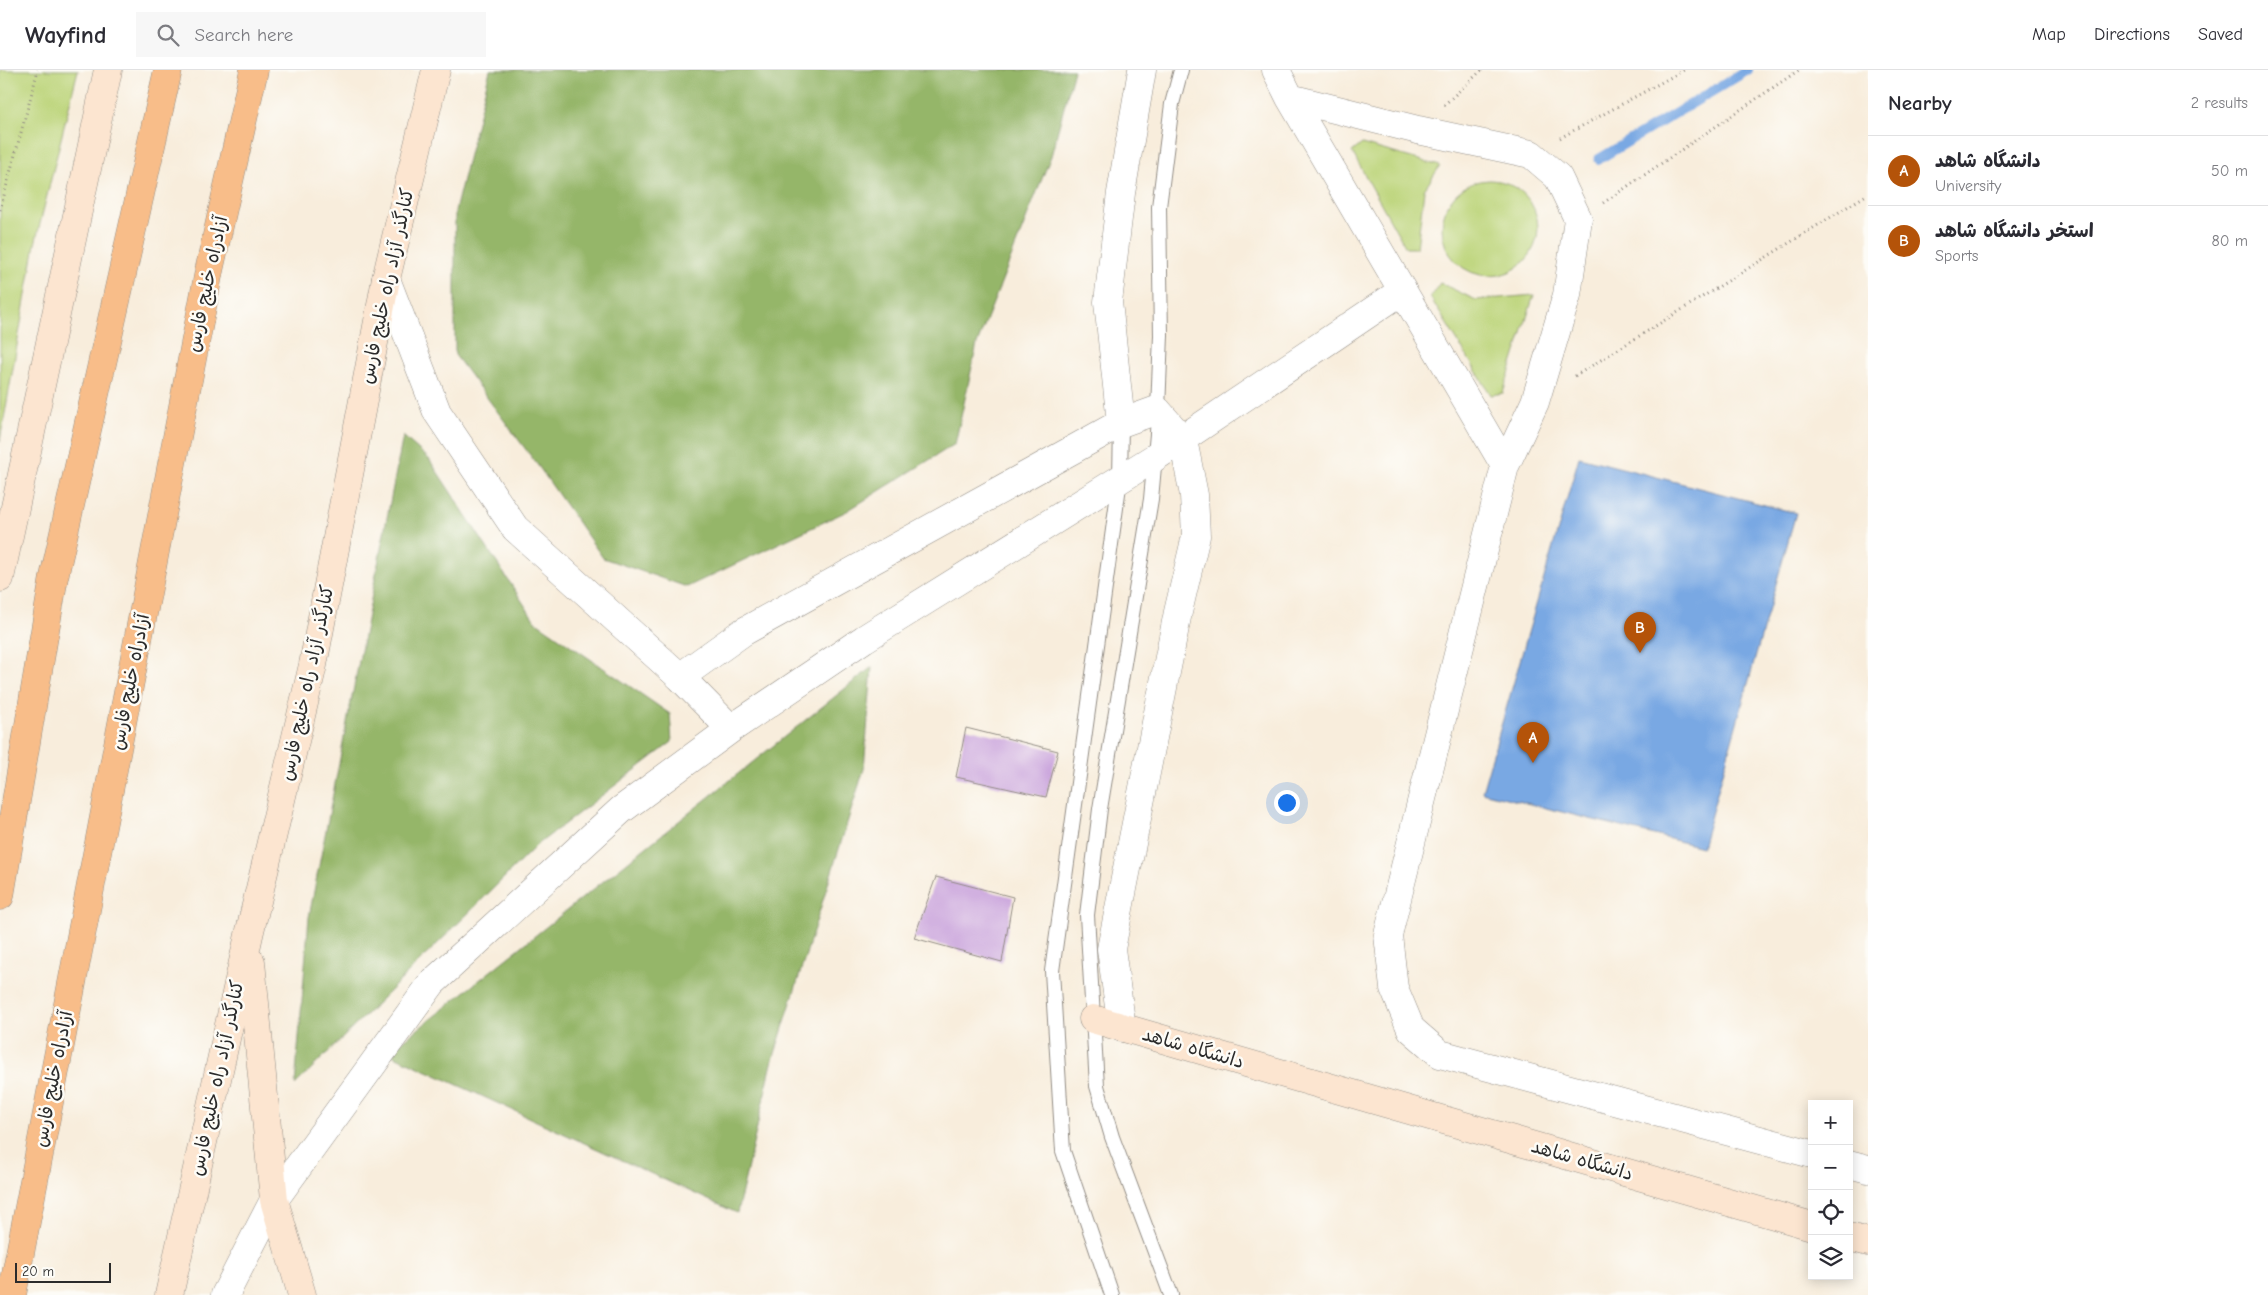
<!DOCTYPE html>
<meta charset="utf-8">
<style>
:root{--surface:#fff;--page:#f7f7f7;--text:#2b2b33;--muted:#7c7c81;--line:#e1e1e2;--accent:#b45309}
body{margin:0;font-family:"Comic Neue","Playpen Sans Arabic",sans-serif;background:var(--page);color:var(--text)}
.controls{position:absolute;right:15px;bottom:15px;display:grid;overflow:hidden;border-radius:0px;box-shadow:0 2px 12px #0003}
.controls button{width:45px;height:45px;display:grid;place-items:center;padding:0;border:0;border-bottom:1px solid var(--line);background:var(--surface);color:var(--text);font:25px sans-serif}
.scale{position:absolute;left:15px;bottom:12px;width:96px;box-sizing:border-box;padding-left:5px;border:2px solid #2b2b2b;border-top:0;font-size:14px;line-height:18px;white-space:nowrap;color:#2b2b2b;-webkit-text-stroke:4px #fdfcf7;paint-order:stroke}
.you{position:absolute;left:1286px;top:732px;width:18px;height:18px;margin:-12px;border:4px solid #fff;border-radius:50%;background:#1a73e8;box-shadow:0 0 0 8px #1a73e833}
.badge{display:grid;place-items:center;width:32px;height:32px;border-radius:50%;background:var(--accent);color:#fff;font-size:16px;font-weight:700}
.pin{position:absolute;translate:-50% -41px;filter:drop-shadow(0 1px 2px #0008)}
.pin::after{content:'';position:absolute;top:26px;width:18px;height:15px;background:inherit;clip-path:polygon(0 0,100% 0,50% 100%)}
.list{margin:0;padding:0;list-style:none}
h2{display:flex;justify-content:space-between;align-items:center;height:65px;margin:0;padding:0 20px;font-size:21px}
h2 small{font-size:16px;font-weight:400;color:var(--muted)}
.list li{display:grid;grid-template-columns:32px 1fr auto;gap:15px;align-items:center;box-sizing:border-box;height:70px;padding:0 20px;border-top:1px solid var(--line)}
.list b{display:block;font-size:19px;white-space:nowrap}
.list p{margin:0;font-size:16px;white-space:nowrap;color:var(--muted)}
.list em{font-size:16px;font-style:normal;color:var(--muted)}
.icon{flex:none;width:28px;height:28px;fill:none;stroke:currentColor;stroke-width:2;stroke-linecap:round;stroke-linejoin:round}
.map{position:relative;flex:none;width:1868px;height:1225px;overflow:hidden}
header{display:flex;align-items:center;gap:30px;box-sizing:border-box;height:70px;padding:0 25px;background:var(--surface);border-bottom:1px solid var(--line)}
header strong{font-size:24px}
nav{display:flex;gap:28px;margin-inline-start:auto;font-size:18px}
.search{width:350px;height:45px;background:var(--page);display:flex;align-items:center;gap:12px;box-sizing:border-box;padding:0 18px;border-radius:0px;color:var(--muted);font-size:19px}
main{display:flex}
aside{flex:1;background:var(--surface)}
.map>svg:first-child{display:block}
.green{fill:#bcd479;stroke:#748052}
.forest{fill:#95b669;stroke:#60704a}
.water{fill:#79a8e3;stroke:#526a87}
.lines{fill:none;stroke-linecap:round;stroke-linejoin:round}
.stream{stroke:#79a8e3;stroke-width:10}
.building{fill:#c69dda}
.lane-casing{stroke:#928c84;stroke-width:16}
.street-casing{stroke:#928c84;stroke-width:29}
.secondary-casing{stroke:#928c84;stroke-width:29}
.highway-casing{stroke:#928c84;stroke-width:29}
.path{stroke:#928c84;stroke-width:3;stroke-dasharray:1 4;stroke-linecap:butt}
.lane{stroke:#fff;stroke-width:14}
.street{stroke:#fff;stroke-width:28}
.secondary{stroke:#fce5d0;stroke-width:28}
.highway{stroke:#f8bd89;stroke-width:28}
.labels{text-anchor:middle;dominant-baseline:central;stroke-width:5;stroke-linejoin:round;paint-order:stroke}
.street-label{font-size:19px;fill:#2b2b2b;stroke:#fdfcf7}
</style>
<header>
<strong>Wayfind</strong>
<div class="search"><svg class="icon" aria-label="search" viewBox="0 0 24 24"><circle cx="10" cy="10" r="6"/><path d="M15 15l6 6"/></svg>Search here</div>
<nav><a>Map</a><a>Directions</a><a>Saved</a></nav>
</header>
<main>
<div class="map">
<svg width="1868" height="1225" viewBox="0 0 1868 1225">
<rect width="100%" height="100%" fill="#fdfcf7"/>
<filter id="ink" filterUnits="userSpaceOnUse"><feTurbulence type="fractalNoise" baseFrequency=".02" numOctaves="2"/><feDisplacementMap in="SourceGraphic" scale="10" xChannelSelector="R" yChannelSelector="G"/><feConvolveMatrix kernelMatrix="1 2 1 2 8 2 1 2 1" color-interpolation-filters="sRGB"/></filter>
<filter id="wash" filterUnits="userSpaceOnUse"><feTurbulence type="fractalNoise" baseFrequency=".0096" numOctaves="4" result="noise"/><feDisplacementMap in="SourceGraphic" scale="20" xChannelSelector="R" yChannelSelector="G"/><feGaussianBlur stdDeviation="1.12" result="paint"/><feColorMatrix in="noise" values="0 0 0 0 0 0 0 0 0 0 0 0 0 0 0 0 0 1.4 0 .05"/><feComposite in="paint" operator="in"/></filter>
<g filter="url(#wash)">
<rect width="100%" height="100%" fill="#f8eddc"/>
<path class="green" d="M 0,0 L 78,0 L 35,174 L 0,371 Z
M 1362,74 L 1440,96 L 1424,120 L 1417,178 L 1406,178 L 1352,82 Z
M1442 158a48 48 0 1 1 96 0a48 48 0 1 1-96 0Z
M 1440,213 L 1476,230 L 1534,225 L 1503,323 L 1491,325 L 1430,227 Z"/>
<path class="forest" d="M 490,0 L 1074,0 L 1051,86 L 977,274 L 955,374 L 847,441 L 687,517 L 603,488 L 539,397 L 455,285 L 455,141 Z
M 403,366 L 429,389 L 535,551 L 670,644 L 672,672 L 537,775 L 295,1015 L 309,847 Z
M 872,597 L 864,699 L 772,993 L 737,1143 L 388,983 Z"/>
<path class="water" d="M 1579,387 L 1796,443 L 1702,777 L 1482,722 Z"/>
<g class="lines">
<path class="stream" d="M 1599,89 L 1748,0"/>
</g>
<g id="blocks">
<path class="building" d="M 966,658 L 1058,681 L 1046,727 L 956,707 Z
M 936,807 L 1013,827 L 1002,892 L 914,868 Z"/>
</g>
</g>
<g filter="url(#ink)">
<use href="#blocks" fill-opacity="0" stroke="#928c84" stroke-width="1"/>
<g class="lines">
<g class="lane-casing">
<path id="lane" d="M 1112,1225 L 1063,1081 L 1052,901 L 1120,409 L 1121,353
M 1171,1225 L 1112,1067 L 1097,1016 L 1087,845 L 1100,739 L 1151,429 L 1157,364 L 1161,265 L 1159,137 L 1172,34 L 1181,0"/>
</g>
<g class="street-casing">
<path id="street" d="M 1276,0 L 1290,28 L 1505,396 L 1388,865 L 1394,918 L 1411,959 L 1440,984 L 1812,1084
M 1290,28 L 1418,60 L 1531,84 L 1558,107 L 1578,149 L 1567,225 L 1535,332 L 1505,396
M 386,209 L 437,342 L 515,458 L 680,607 L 731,659
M 1121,353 L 1108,232 L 1121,123 L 1142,0
M 680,607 L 743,562 L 1121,353 L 1157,340 L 1183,370 L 1194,425 L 1196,466 L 1178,542 L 1111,879 L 1122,958
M 1849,1094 L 1868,1099
M 225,1225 L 274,1130 L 432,913 L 621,740 L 731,659 L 864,569 L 1154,388 L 1402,221"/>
</g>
<g class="secondary-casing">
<path id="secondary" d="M 0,508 L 108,0
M 251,892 L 274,1130 L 302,1225
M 1093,949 L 1812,1156
M 1849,1167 L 1868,1172
M 169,1225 L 249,865 L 313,595 L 386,209 L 436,0"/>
</g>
<g class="highway-casing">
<path id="highway" d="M 0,826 L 54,507 L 168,0
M 12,1225 L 209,201 L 254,0"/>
</g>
<path class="path" d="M 1444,35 L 1482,0
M 1560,68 L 1684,0
M 1603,133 L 1799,0
M 0,140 L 38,0
M 1575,306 L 1868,124"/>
<use href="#lane" class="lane"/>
<use href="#street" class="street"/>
<use href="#secondary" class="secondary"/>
<use href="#highway" class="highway"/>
</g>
</g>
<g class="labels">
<g class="street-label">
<text transform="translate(207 214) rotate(-78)">آزادراه خلیج فارس</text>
<text transform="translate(387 216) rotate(-78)">کنارگذر آزاد راه خلیج فارس</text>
<text transform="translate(130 612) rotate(-79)">آزادراه خلیج فارس</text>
<text transform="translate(307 613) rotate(-78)">کنارگذر آزاد راه خلیج فارس</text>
<text transform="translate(1193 978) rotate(16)">دانشگاه شاهد</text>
<text transform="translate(217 1008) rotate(-78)">کنارگذر آزاد راه خلیج فارس</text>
<text transform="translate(53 1009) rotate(-79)">آزادراه خلیج فارس</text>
<text transform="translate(1582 1090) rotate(16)">دانشگاه شاهد</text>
</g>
</g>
</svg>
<div class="controls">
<button>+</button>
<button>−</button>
<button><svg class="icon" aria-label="locate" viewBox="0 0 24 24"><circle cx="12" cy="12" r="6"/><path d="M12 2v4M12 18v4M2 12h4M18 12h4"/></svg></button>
<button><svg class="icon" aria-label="layers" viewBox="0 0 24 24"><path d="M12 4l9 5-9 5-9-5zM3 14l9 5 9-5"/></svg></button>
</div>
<div class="scale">20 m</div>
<div class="you"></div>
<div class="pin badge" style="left:1533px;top:693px">A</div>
<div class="pin badge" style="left:1640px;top:583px">B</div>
</div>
<aside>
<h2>Nearby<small>2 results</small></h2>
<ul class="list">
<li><span class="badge">A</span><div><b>دانشگاه شاهد</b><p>University</p></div><em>50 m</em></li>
<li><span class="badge">B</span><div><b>استخر دانشگاه شاهد</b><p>Sports</p></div><em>80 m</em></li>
</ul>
</aside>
</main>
